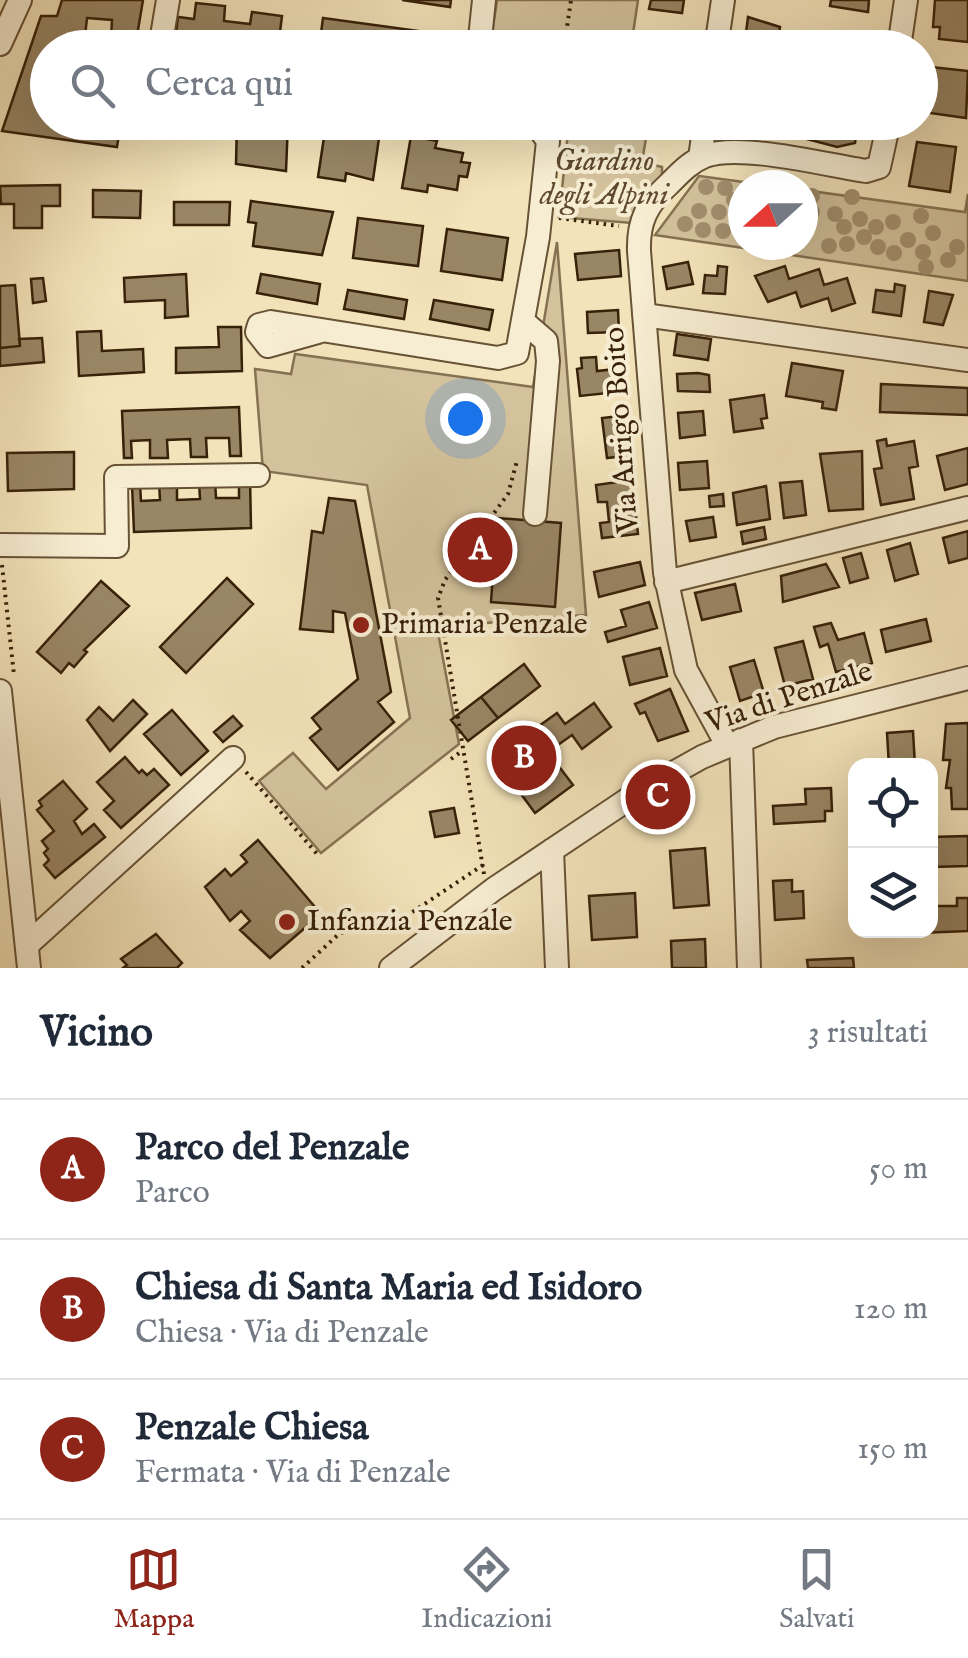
<!DOCTYPE html>
<html lang="it">
<meta charset="utf-8">
<style>
:root{--surface:#fff;--page:#f6f6f7;--text:#1f2937;--muted:#747a83;--line:#e0e1e3;--accent:#8f2418}
body{margin:0;font-family:"IM FELL English",serif;background:var(--page);color:var(--text)}
.controls{position:absolute;right:30px;bottom:30px;display:grid;overflow:hidden;border-radius:20px;box-shadow:0 10px 40px #0002}
.controls button{width:90px;height:90px;display:grid;place-items:center;padding:0;border:0;border-bottom:2px solid var(--line);background:var(--surface);color:var(--text);font:50px sans-serif}
.compass{position:absolute;left:728px;top:170px;width:90px;height:90px;border-radius:50%;background:var(--surface);box-shadow:0 10px 40px #0002;rotate:249deg}
.you{position:absolute;left:465px;top:418px;width:35px;height:35px;margin:-25px;border:8px solid #fff;border-radius:50%;background:#1a73e8;box-shadow:0 0 0 15px #1a73e833}
.badge{display:grid;place-items:center;width:65px;height:65px;border-radius:50%;background:var(--accent);color:#fff;font-size:32px;font-weight:700}
.pin{position:absolute;translate:-50% -50%;border:5px solid #fff;box-shadow:0 2px 10px #0006}
.list{margin:0;padding:0;list-style:none}
h2{display:flex;justify-content:space-between;align-items:center;height:130px;margin:0;padding:0 40px;font-size:42px}
h2 small{font-size:32px;font-weight:400;color:var(--muted)}
.list li{display:grid;grid-template-columns:65px 1fr auto;gap:30px;align-items:center;box-sizing:border-box;height:140px;padding:0 40px;border-top:2px solid var(--line)}
.list b{display:block;font-size:38px;white-space:nowrap}
.list p{margin:0;font-size:32px;white-space:nowrap;color:var(--muted)}
.list em{font-size:32px;font-style:normal;color:var(--muted)}
.icon{flex:none;width:55px;height:55px;fill:none;stroke:currentColor;stroke-width:2;stroke-linecap:round;stroke-linejoin:round}
.map{position:relative;flex:none;width:968px;height:968px;overflow:hidden}
.search{position:absolute;background:var(--surface);box-shadow:0 10px 40px #0002;left:30px;right:30px;top:30px;height:110px;display:flex;align-items:center;gap:25px;box-sizing:border-box;padding:0 35px;border-radius:55px;color:var(--muted);font-size:38px}
.sheet{height:550px;background:var(--surface)}
nav{display:flex;justify-content:space-around;align-items:center;box-sizing:border-box;height:140px;border-top:2px solid var(--line);background:var(--surface);font-size:28px;color:var(--muted)}
nav a{display:grid;justify-items:center;gap:5px}
nav .on{color:var(--accent)}
.map>svg:first-child{display:block}
.green{fill:#d3c29c;stroke:#867252;stroke-width:2.5}
.building{fill:#998665;stroke:#382109;stroke-width:2.5;fill-rule:evenodd}
.lines{fill:none;stroke-linecap:round;stroke-linejoin:round}
.minor-casing{stroke:#675235;stroke-width:26}
.path{stroke:#382109;stroke-width:4;stroke-dasharray:2.5 5;stroke-linecap:butt}
.minor{stroke:#f7edd2;stroke-width:22}
.tree{fill:#a28e6d}
.poi-dot{fill:#8f2418;stroke:#f7edd2;stroke-width:4}
.labels{text-anchor:middle;dominant-baseline:central;stroke-width:8;stroke-linejoin:round;paint-order:stroke}
.park-label{font-size:30px;font-style:italic;fill:#5f492e;stroke:#f7edd2}
.street-label{font-size:30px;fill:#382109;stroke:#f7edd2}
.poi-label{font-size:30px;fill:#382109;stroke:#f7edd2;text-anchor:start}
</style>
<div class="map">
<svg width="968" height="968" viewBox="0 0 968 968">
<rect width="100%" height="100%" fill="#f3e3ba"/>
<filter id="stains"><feTurbulence type="fractalNoise" baseFrequency=".002" numOctaves="4"/><feColorMatrix values="0 0 0 0 .2 0 0 0 0 .09 0 0 0 0 .02 0 0 0 .5 -.17"/></filter>
<radialGradient id="worn" r=".72"><stop offset=".6" stop-color="#630" stop-opacity="0"/><stop offset="1" stop-color="#630" stop-opacity=".3"/></radialGradient>
<path class="green" d="M 497,0 L 638,0 L 631,47 L 490,48 Z
M 569,123 L 620,123 L 619,128 L 647,132 L 642,162 L 662,167 L 662,177 L 632,223 L 559,217 Z
M 699,176 L 766,185 L 743,185 L 743,245 L 803,245 L 803,190 L 965,212 L 968,194 L 968,281 L 655,235 Z
M 557,242 L 586,615 L 437,627 L 459,744 L 321,853 L 259,781 L 293,753 L 326,789 L 410,718 L 367,485 L 263,471 L 255,369 L 291,374 L 295,354 L 533,387 Z"/>
<path class="building" d="M 62,0 L 143,0 L 135,48 L 48,48 L 48,122 L 121,122 L 117,147 L 2,131 L 41,16 L 57,16 ZM 87,18 L 112,20 L 111,38 L 85,36 Z
M 402,0 L 451,0 L 450,7 Z
M 651,0 L 684,0 L 682,13 L 649,9 Z
M 831,0 L 869,0 L 868,12 L 830,6 Z
M 935,0 L 968,0 L 968,42 L 939,39 L 940,27 L 933,27 Z
M 196,3 L 225,6 L 224,21 L 250,24 L 252,12 L 282,16 L 280,32 L 299,34 L 297,48 L 174,48 L 178,17 L 194,19 Z
M 748,17 L 780,27 L 777,48 L 744,48 Z
M 323,18 L 448,35 L 446,48 L 319,48 Z
M 837,32 L 871,37 L 869,48 L 820,48 L 822,34 Z
M 654,37 L 672,39 L 671,46 L 676,48 L 644,48 L 646,39 Z
M 931,67 L 968,71 L 966,118 L 923,112 L 925,73 L 930,74 Z
M 237,122 L 288,122 L 286,171 L 236,164 Z
M 734,122 L 780,122 L 778,137 L 733,131 Z
M 809,122 L 858,122 L 855,143 L 837,147 L 807,139 Z
M 326,124 L 379,138 L 373,180 L 346,173 L 345,181 L 318,177 Z
M 411,136 L 437,141 L 435,148 L 463,153 L 461,162 L 470,163 L 467,177 L 459,176 L 457,190 L 428,185 L 427,192 L 402,188 Z
M 917,142 L 956,147 L 950,192 L 909,186 Z
M 60,185 L 60,206 L 42,206 L 42,228 L 14,228 L 14,204 L 1,204 L 0,186 Z
M 93,190 L 141,191 L 140,218 L 93,217 Z
M 251,201 L 333,212 L 322,255 L 253,246 L 256,223 L 248,222 Z
M 174,202 L 230,202 L 229,225 L 174,225 Z
M 358,218 L 423,226 L 418,266 L 353,258 Z
M 447,229 L 508,238 L 502,280 L 441,271 Z
M 619,250 L 621,276 L 578,280 L 575,254 Z
M 688,262 L 693,284 L 667,289 L 663,267 Z
M 718,266 L 727,267 L 725,294 L 703,293 L 705,275 L 717,276 Z
M 785,266 L 789,279 L 819,269 L 824,285 L 847,278 L 855,303 L 832,311 L 828,298 L 801,307 L 796,292 L 768,302 L 755,276 Z
M 186,274 L 188,316 L 165,318 L 165,300 L 125,302 L 124,278 Z
M 261,274 L 320,284 L 317,304 L 257,293 Z
M 43,278 L 46,301 L 33,303 L 31,279 Z
M 895,284 L 905,286 L 901,316 L 873,312 L 876,290 L 894,292 Z
M 15,285 L 20,346 L 0,348 L 0,286 Z
M 348,290 L 407,300 L 404,319 L 344,309 Z
M 929,291 L 953,295 L 943,325 L 924,322 Z
M 434,300 L 493,310 L 489,330 L 430,319 Z
M 618,310 L 619,332 L 588,333 L 587,312 Z
M 218,327 L 241,327 L 242,371 L 176,373 L 176,348 L 219,347 Z
M 101,331 L 102,351 L 143,349 L 144,372 L 79,376 L 77,332 Z
M 677,334 L 711,339 L 708,360 L 674,355 Z
M 42,338 L 44,362 L 0,366 L 0,348 L 20,346 L 19,339 Z
M 596,357 L 597,371 L 625,368 L 627,391 L 580,396 L 577,369 L 582,368 L 581,358 Z
M 792,363 L 843,371 L 836,410 L 822,408 L 823,402 L 786,396 Z
M 698,373 L 709,375 L 710,392 L 678,391 L 677,374 Z
M 881,384 L 968,388 L 968,415 L 880,412 Z
M 764,395 L 767,418 L 761,419 L 763,428 L 734,432 L 730,400 Z
M 239,407 L 241,456 L 230,456 L 229,438 L 206,438 L 207,457 L 191,457 L 190,439 L 167,440 L 168,458 L 150,458 L 150,440 L 131,441 L 132,458 L 124,458 L 122,411 Z
M 703,411 L 705,435 L 680,438 L 678,413 Z
M 628,415 L 633,455 L 607,458 L 602,418 Z
M 886,439 L 887,446 L 914,441 L 918,466 L 909,468 L 914,499 L 881,505 L 874,469 L 882,468 L 877,441 Z
M 968,448 L 968,484 L 945,490 L 937,456 Z
M 862,451 L 863,509 L 829,511 L 820,454 Z
M 74,452 L 74,489 L 8,491 L 7,453 Z
M 707,461 L 709,488 L 680,490 L 678,463 Z
M 250,478 L 251,528 L 134,532 L 132,484 L 140,484 L 141,501 L 160,500 L 159,482 L 177,482 L 177,500 L 200,499 L 199,481 L 215,480 L 216,498 L 239,498 L 239,479 Z
M 632,480 L 638,534 L 602,538 L 600,523 L 609,522 L 607,502 L 598,502 L 596,485 Z
M 802,481 L 806,515 L 784,518 L 780,483 Z
M 766,486 L 770,519 L 737,525 L 733,493 Z
M 723,494 L 724,506 L 710,507 L 709,496 Z
M 329,498 L 355,501 L 391,692 L 378,702 L 394,722 L 338,770 L 310,738 L 321,729 L 312,718 L 358,679 L 345,613 L 333,611 L 333,632 L 300,629 L 312,531 L 323,533 Z
M 713,517 L 716,537 L 690,541 L 686,521 Z
M 497,518 L 561,523 L 555,607 L 491,602 Z
M 764,527 L 766,539 L 743,544 L 741,532 Z
M 968,531 L 968,558 L 949,563 L 943,538 Z
M 910,543 L 918,574 L 895,581 L 887,550 Z
M 861,553 L 868,578 L 850,583 L 843,558 Z
M 640,562 L 645,585 L 599,597 L 594,572 Z
M 826,564 L 839,587 L 783,602 L 781,576 Z
M 227,578 L 253,604 L 186,673 L 160,647 Z
M 101,581 L 129,606 L 84,650 L 87,652 L 74,667 L 69,663 L 61,673 L 37,652 Z
M 735,584 L 741,611 L 702,620 L 695,593 Z
M 649,602 L 657,628 L 608,642 L 605,632 L 626,626 L 621,610 Z
M 926,619 L 931,641 L 886,652 L 881,630 Z
M 831,623 L 838,640 L 864,633 L 872,663 L 836,672 L 828,644 L 820,647 L 814,627 Z
M 803,641 L 813,679 L 785,686 L 775,648 Z
M 660,648 L 667,676 L 630,685 L 623,657 Z
M 754,660 L 764,693 L 740,701 L 730,667 Z
M 524,664 L 540,686 L 498,718 L 481,697 Z
M 670,689 L 688,731 L 658,741 L 645,712 L 640,714 L 635,704 Z
M 481,697 L 498,718 L 468,741 L 451,720 Z
M 133,700 L 147,714 L 110,751 L 87,720 L 99,707 L 113,721 Z
M 594,703 L 611,727 L 582,749 L 572,735 L 548,752 L 573,785 L 535,813 L 513,783 L 522,777 L 512,764 L 505,769 L 490,750 L 515,731 L 521,739 L 557,713 L 565,724 Z
M 172,710 L 208,751 L 181,775 L 144,734 Z
M 233,716 L 242,726 L 223,742 L 214,732 Z
M 968,723 L 968,809 L 952,809 L 951,788 L 946,788 L 950,760 L 943,760 L 946,724 Z
M 913,731 L 915,766 L 889,766 L 887,733 Z
M 125,757 L 139,773 L 142,770 L 147,775 L 154,769 L 169,785 L 121,828 L 104,810 L 114,801 L 97,782 Z
M 512,764 L 522,777 L 513,783 L 504,770 Z
M 63,781 L 87,809 L 74,821 L 82,834 L 94,824 L 105,837 L 55,878 L 44,865 L 49,860 L 44,853 L 48,849 L 42,841 L 54,831 L 37,810 L 42,806 L 39,801 Z
M 831,788 L 832,811 L 825,811 L 825,821 L 774,824 L 773,806 L 806,804 L 805,789 Z
M 454,808 L 459,833 L 435,837 L 430,812 Z
M 968,836 L 968,866 L 932,867 L 930,837 Z
M 258,840 L 321,914 L 270,958 L 240,930 L 250,921 L 241,911 L 230,921 L 205,887 L 225,869 L 231,876 L 247,862 L 241,855 Z
M 705,848 L 709,905 L 674,908 L 670,851 Z
M 792,880 L 792,892 L 803,891 L 804,918 L 775,920 L 773,881 Z
M 635,893 L 637,937 L 592,940 L 589,896 Z
M 957,898 L 968,898 L 968,931 L 894,934 L 930,931 L 930,906 L 957,906 Z
M 156,934 L 182,963 L 177,968 L 123,968 L 127,965 L 121,959 Z
M 705,939 L 706,968 L 672,968 L 671,941 Z
M 853,958 L 854,968 L 808,968 L 807,960 Z"/>
<g class="lines">
<g class="minor-casing">
<path id="minor" d="M 0,44 L 20,0
M 160,48 L 168,0
M 479,48 L 484,0
M 716,48 L 723,0
M 899,48 L 906,0
M 700,158 L 705,122
M 644,315 L 968,360
M 524,322 L 546,341 L 548,361 L 535,514
M 318,332 L 268,346 L 257,332 L 259,325 L 271,322 L 498,358 L 517,353 L 538,237 L 548,141 L 539,128 L 501,122
M 0,545 L 117,546 L 116,477 L 258,475
M 666,582 L 968,508
M 0,691 L 29,968
M 741,740 L 749,968
M 727,745 L 686,670 L 665,573 L 639,251 C 638,221 647,204 669,184 C 680,173 690,162 705,156 C 741,143 826,165 866,171 L 879,167 L 889,122
M 552,850 L 557,968
M 27,945 L 233,758
M 391,968 L 494,889 L 636,794 L 702,757 L 774,727 L 968,678"/>
</g>
<path class="path" d="M 564,48 L 571,0
M 559,218 L 619,226
M 2,565 L 14,675
M 451,759 L 462,751
M 246,772 L 318,855
M 484,874 L 438,598 L 445,580 L 508,494 L 517,461
M 302,968 L 340,933 L 405,917 L 483,865"/>
<use href="#minor" class="minor"/>
</g>
<g class="tree">
<circle cx="706" cy="187" r="8"/>
<circle cx="725" cy="188" r="8"/>
<circle cx="812" cy="196" r="8"/>
<circle cx="852" cy="197" r="8"/>
<circle cx="734" cy="200" r="8"/>
<circle cx="699" cy="211" r="8"/>
<circle cx="719" cy="212" r="8"/>
<circle cx="812" cy="212" r="8"/>
<circle cx="835" cy="214" r="8"/>
<circle cx="921" cy="216" r="8"/>
<circle cx="860" cy="219" r="8"/>
<circle cx="893" cy="222" r="8"/>
<circle cx="685" cy="224" r="8"/>
<circle cx="844" cy="227" r="8"/>
<circle cx="876" cy="227" r="8"/>
<circle cx="703" cy="230" r="8"/>
<circle cx="723" cy="231" r="8"/>
<circle cx="933" cy="233" r="8"/>
<circle cx="864" cy="237" r="8"/>
<circle cx="908" cy="240" r="8"/>
<circle cx="847" cy="244" r="8"/>
<circle cx="829" cy="246" r="8"/>
<circle cx="878" cy="247" r="8"/>
<circle cx="957" cy="247" r="8"/>
<circle cx="923" cy="252" r="8"/>
<circle cx="894" cy="253" r="8"/>
<circle cx="948" cy="260" r="8"/>
<circle cx="926" cy="267" r="8"/>
</g>
<g class="poi-dot">
<circle cx="361" cy="625" r="10"/>
<circle cx="287" cy="922" r="10"/>
</g>
<g class="labels">
<g class="park-label">
<text x="604" y="162">Giardino<tspan x="604" dy="34">degli Alpini</tspan></text>
</g>
<g class="street-label">
<text transform="translate(622 430) rotate(-94)">Via Arrigo Boito</text>
<text transform="translate(789 698) rotate(-18)">Via di Penzale</text>
</g>
<g class="poi-label">
<text x="381" y="625">Primaria Penzale</text>
<text x="307" y="922">Infanzia Penzale</text>
</g>
</g>
<rect width="100%" height="100%" filter="url(#stains)"/>
<rect width="100%" height="100%" fill="url(#worn)"/>
</svg>
<div class="controls">
<button><svg class="icon" aria-label="locate" viewBox="0 0 24 24"><circle cx="12" cy="12" r="6"/><path d="M12 2v4M12 18v4M2 12h4M18 12h4"/></svg></button>
<button><svg class="icon" aria-label="layers" viewBox="0 0 24 24"><path d="M12 4l9 5-9 5-9-5zM3 14l9 5 9-5"/></svg></button>
</div>
<svg class="compass" viewBox="-18 -18 36 36"><path d="M0-13l5 13h-10z" fill="#e53935"/><path d="M0 13l5-13h-10z" fill="#747a83"/></svg>
<div class="you"></div>
<div class="pin badge" style="left:480px;top:550px">A</div>
<div class="pin badge" style="left:524px;top:758px">B</div>
<div class="pin badge" style="left:658px;top:797px">C</div>
<div class="search"><svg class="icon" aria-label="search" viewBox="0 0 24 24"><circle cx="10" cy="10" r="6"/><path d="M15 15l6 6"/></svg>Cerca qui</div>
</div>
<section class="sheet">
<h2>Vicino<small>3 risultati</small></h2>
<ul class="list">
<li><span class="badge">A</span><div><b>Parco del Penzale</b><p>Parco</p></div><em>50 m</em></li>
<li><span class="badge">B</span><div><b>Chiesa di Santa Maria ed Isidoro</b><p>Chiesa · Via di Penzale</p></div><em>120 m</em></li>
<li><span class="badge">C</span><div><b>Penzale Chiesa</b><p>Fermata · Via di Penzale</p></div><em>150 m</em></li>
</ul>
</section>
<nav>
<a class="on"><svg class="icon" aria-label="map" viewBox="0 0 24 24"><path d="M3 6l6-2 6 2 6-2v14l-6 2-6-2-6 2zM9 4v14M15 6v14"/></svg>Mappa</a>
<a><svg class="icon" aria-label="directions" viewBox="0 0 24 24"><path d="M12 3l9 9-9 9-9-9zM9 14v-3h6M13 9l2 2-2 2"/></svg>Indicazioni</a>
<a><svg class="icon" aria-label="saved" viewBox="0 0 24 24"><path d="M7 4h10v16l-5-4-5 4z"/></svg>Salvati</a>
</nav>
